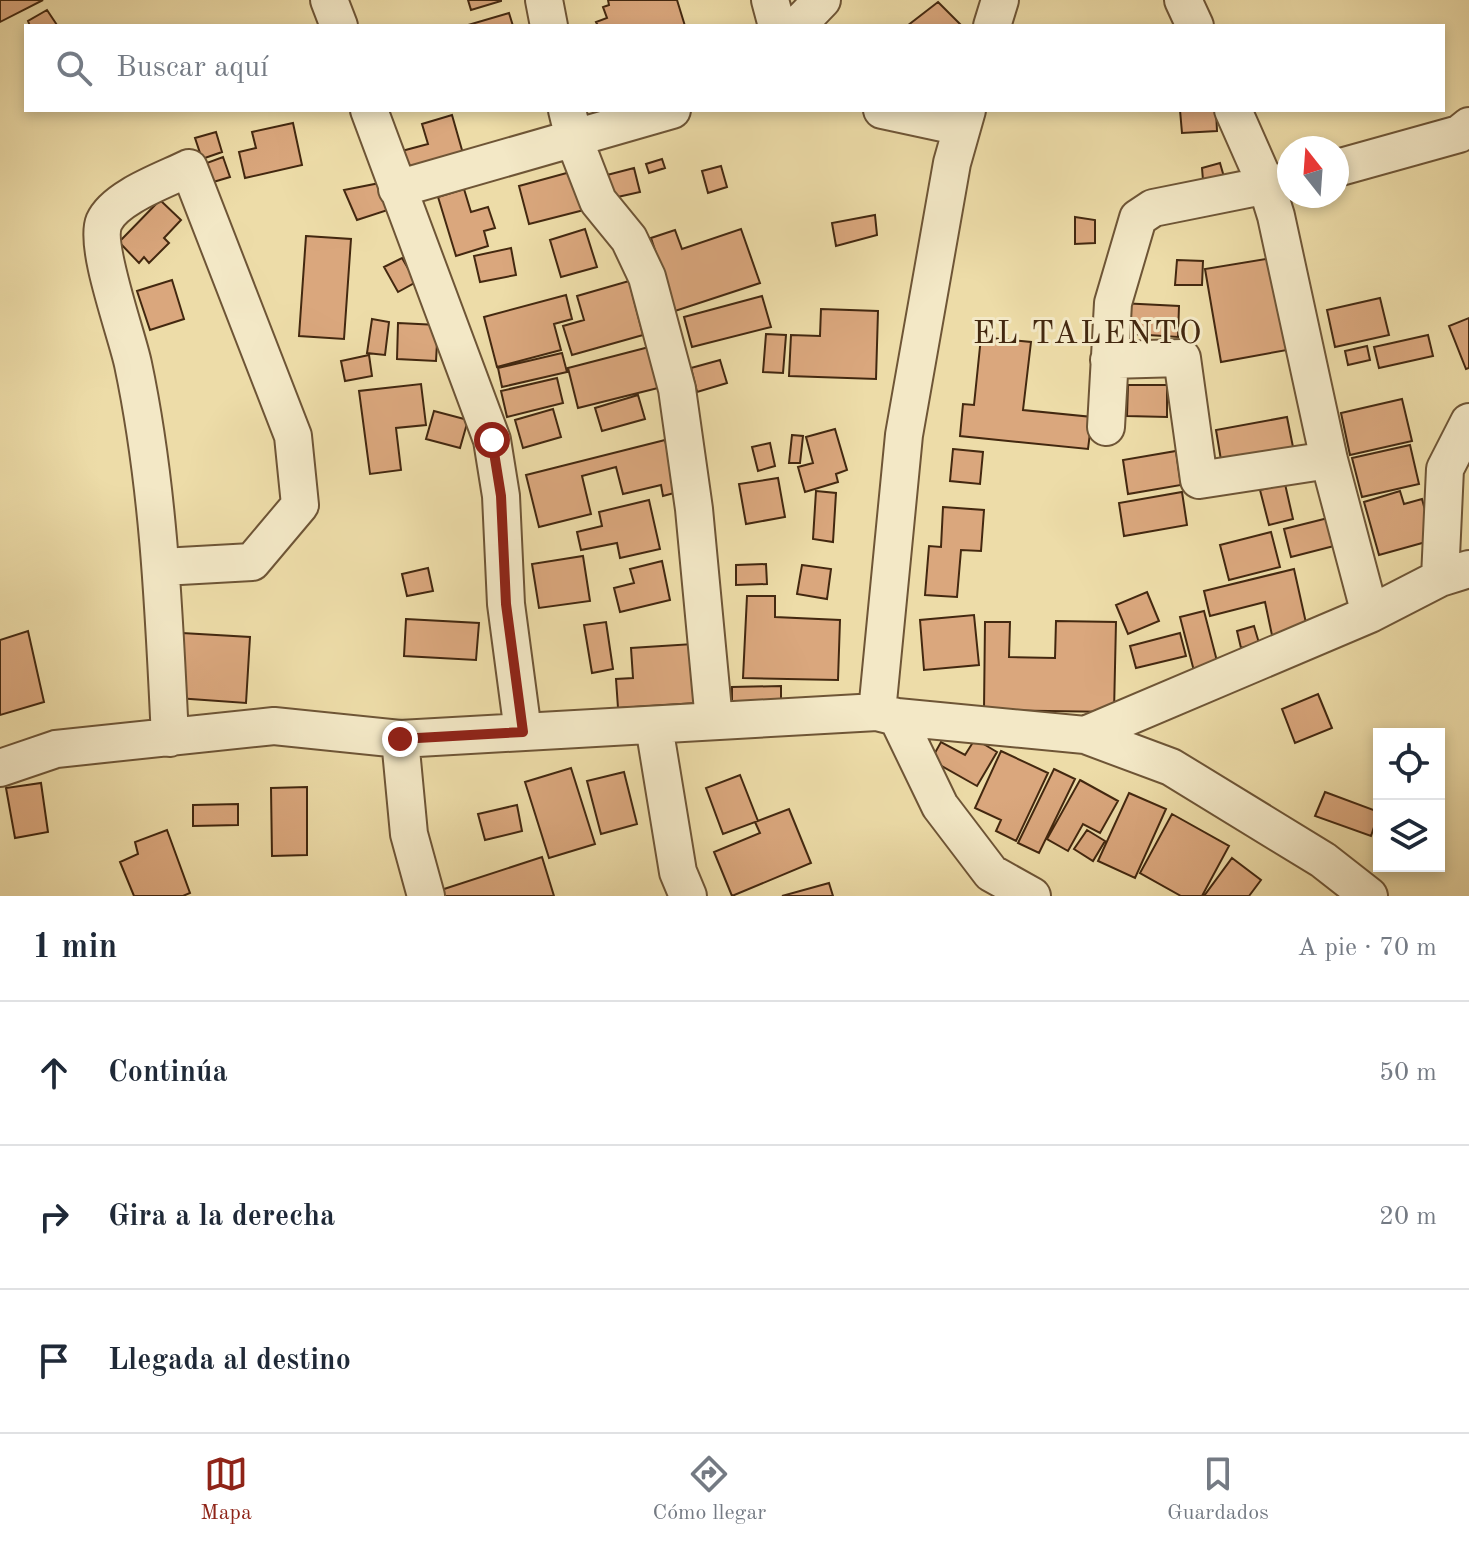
<!DOCTYPE html>
<html lang="es">
<meta charset="utf-8">
<style>
:root{--surface:#fff;--page:#f2f2f3;--text:#1f2937;--muted:#747a83;--line:#e0e1e3;--accent:#8f2418}
body{margin:0;font-family:"Old Standard TT",serif;background:var(--page);color:var(--text)}
.controls{position:absolute;right:24px;bottom:24px;display:grid;overflow:hidden;border-radius:0px;box-shadow:0 4px 12px #0003}
.controls button{width:72px;height:72px;display:grid;place-items:center;padding:0;border:0;border-bottom:2px solid var(--line);background:var(--surface);color:var(--text);font:40px sans-serif}
.compass{position:absolute;left:1277px;top:136px;width:72px;height:72px;border-radius:50%;background:var(--surface);box-shadow:0 4px 12px #0003;rotate:343deg}
.stop{position:absolute;width:24px;height:24px;margin:-18px;border:6px solid #8f2418;border-radius:50%;background:#fff}
.stop.end{background:#8f2418;border-color:#fff;box-shadow:0 2px 8px #0008}
.list{margin:0;padding:0;list-style:none}
h2{display:flex;justify-content:space-between;align-items:center;height:104px;margin:0;padding:0 32px;font-size:34px}
h2 small{font-size:26px;font-weight:400;color:var(--muted)}
.list li{display:grid;grid-template-columns:52px 1fr auto;gap:24px;align-items:center;box-sizing:border-box;height:144px;padding:0 32px;border-top:2px solid var(--line)}
.list b{display:block;font-size:30px;white-space:nowrap}
.list em{font-size:26px;font-style:normal;color:var(--muted)}
.icon{flex:none;width:44px;height:44px;fill:none;stroke:currentColor;stroke-width:2;stroke-linecap:round;stroke-linejoin:round}
.map{position:relative;flex:none;width:1469px;height:896px;overflow:hidden}
.search{position:absolute;background:var(--surface);box-shadow:0 4px 12px #0003;left:24px;right:24px;top:24px;height:88px;display:flex;align-items:center;gap:20px;box-sizing:border-box;padding:0 28px;border-radius:0px;color:var(--muted);font-size:30px}
.sheet{height:536px;background:var(--surface)}
nav{display:flex;justify-content:space-around;align-items:center;box-sizing:border-box;height:112px;border-top:2px solid var(--line);background:var(--surface);font-size:22px;color:var(--muted)}
nav a{display:grid;justify-items:center;gap:4px}
nav .on{color:var(--accent)}
.map>svg:first-child{display:block}
.building{fill:#daa77d;stroke:#432810;stroke-width:2}
.lines{fill:none;stroke-linecap:round;stroke-linejoin:round}
.street-casing{stroke:#6e5536;stroke-width:40}
.street{stroke:#f3e8c6;stroke-width:36}
.route{stroke:#8f2418;stroke-width:10}
.labels{text-anchor:middle;dominant-baseline:central;stroke-width:6;stroke-linejoin:round;paint-order:stroke}
.neighbourhood-label{font-size:32px;letter-spacing:2px;fill:#432810;stroke:#f3e8c6}
</style>
<div class="map">
<svg width="1469" height="896" viewBox="0 0 1469 896">
<rect width="100%" height="100%" fill="#eddca8"/>
<filter id="stains"><feTurbulence type="fractalNoise" baseFrequency=".0025" numOctaves="4"/><feColorMatrix values="0 0 0 0 .2 0 0 0 0 .09 0 0 0 0 .02 0 0 0 .5 -.17"/></filter>
<radialGradient id="worn" r=".72"><stop offset=".6" stop-color="#630" stop-opacity="0"/><stop offset="1" stop-color="#630" stop-opacity=".3"/></radialGradient>
<path class="building" d="M 0,0 L 43,0 L 0,22 Z
M 468,0 L 501,0 L 501,1 L 471,10 Z
M 608,0 L 677,0 L 685,26 L 598,26 L 596,22 L 607,18 L 603,7 L 609,5 Z
M 938,2 L 962,26 L 907,26 Z
M 47,10 L 57,25 L 30,26 L 28,21 Z
M 509,13 L 513,26 L 468,26 L 468,25 Z
M 1180,110 L 1216,110 L 1217,131 L 1182,133 Z
M 452,115 L 464,157 L 404,174 L 398,152 L 428,144 L 422,124 Z
M 293,123 L 302,165 L 245,178 L 239,152 L 256,148 L 252,132 Z
M 216,132 L 222,152 L 202,159 L 195,138 Z
M 223,157 L 230,177 L 210,183 L 204,164 Z
M 662,159 L 665,168 L 649,173 L 646,164 Z
M 1220,163 L 1226,184 L 1204,192 L 1202,168 Z
M 721,166 L 727,187 L 708,193 L 702,171 Z
M 634,168 L 640,192 L 613,198 L 607,175 Z
M 574,171 L 584,210 L 529,224 L 519,186 Z
M 385,182 L 397,207 L 357,220 L 344,190 Z
M 464,189 L 471,212 L 488,207 L 495,228 L 484,231 L 488,246 L 456,256 L 438,197 Z
M 160,200 L 181,220 L 164,238 L 169,243 L 149,263 L 144,257 L 139,263 L 119,242 Z
M 875,215 L 877,235 L 836,246 L 832,223 Z
M 1075,217 L 1095,220 L 1095,243 L 1075,244 Z
M 585,229 L 597,267 L 561,277 L 550,240 Z
M 741,229 L 760,283 L 675,311 L 651,238 L 675,230 L 682,249 Z
M 306,236 L 351,239 L 344,339 L 299,336 Z
M 511,248 L 516,275 L 480,282 L 474,256 Z
M 402,258 L 416,282 L 398,292 L 384,267 Z
M 1272,258 L 1287,350 L 1221,362 L 1205,269 Z
M 1177,260 L 1203,261 L 1202,285 L 1175,285 Z
M 172,280 L 184,319 L 150,330 L 137,291 Z
M 629,281 L 643,335 L 572,355 L 563,326 L 584,320 L 577,296 Z
M 566,295 L 572,319 L 554,324 L 561,350 L 497,367 L 484,317 Z
M 762,296 L 771,327 L 692,347 L 684,317 Z
M 1380,298 L 1389,335 L 1335,347 L 1327,310 Z
M 1120,303 L 1179,306 L 1178,337 L 1118,333 Z
M 821,309 L 878,311 L 876,379 L 789,376 L 791,335 L 820,336 Z
M 1469,318 L 1469,368 L 1466,369 L 1449,326 Z
M 372,319 L 389,322 L 385,355 L 367,353 Z
M 398,323 L 438,325 L 436,361 L 397,359 Z
M 766,334 L 786,335 L 783,373 L 763,372 Z
M 1428,335 L 1433,356 L 1379,368 L 1374,347 Z
M 981,337 L 1031,342 L 1023,410 L 1092,417 L 1088,449 L 960,436 L 963,404 L 974,405 Z
M 1367,346 L 1370,360 L 1348,365 L 1345,351 Z
M 649,347 L 658,388 L 578,408 L 568,368 Z
M 562,353 L 567,372 L 502,387 L 498,368 Z
M 369,355 L 372,376 L 345,381 L 341,361 Z
M 720,360 L 727,383 L 697,392 L 691,368 Z
M 557,378 L 563,403 L 507,417 L 501,391 Z
M 421,384 L 426,425 L 396,428 L 401,470 L 370,474 L 359,391 Z
M 1128,385 L 1167,385 L 1167,417 L 1127,416 Z
M 638,395 L 645,419 L 602,431 L 595,408 Z
M 1402,399 L 1412,441 L 1350,455 L 1341,413 Z
M 553,409 L 561,437 L 523,448 L 515,420 Z
M 434,411 L 468,420 L 460,448 L 426,439 Z
M 1287,417 L 1293,447 L 1221,460 L 1216,430 Z
M 835,429 L 847,470 L 836,474 L 838,482 L 805,492 L 798,467 L 813,463 L 806,437 Z
M 792,435 L 803,436 L 800,463 L 789,463 Z
M 665,440 L 678,492 L 663,496 L 661,485 L 623,494 L 616,467 L 582,476 L 591,514 L 539,527 L 526,475 Z
M 770,443 L 775,466 L 758,471 L 752,447 Z
M 1410,445 L 1419,484 L 1362,497 L 1352,458 Z
M 953,449 L 983,452 L 980,484 L 950,481 Z
M 1176,451 L 1181,485 L 1128,494 L 1123,460 Z
M 778,478 L 785,517 L 746,524 L 739,484 Z
M 1285,484 L 1293,519 L 1269,525 L 1260,490 Z
M 816,491 L 836,493 L 833,542 L 813,539 Z
M 1400,491 L 1404,504 L 1422,499 L 1433,540 L 1379,555 L 1364,502 Z
M 1182,492 L 1187,525 L 1124,536 L 1119,503 Z
M 649,500 L 660,549 L 620,558 L 617,543 L 581,550 L 577,532 L 602,526 L 599,512 Z
M 943,507 L 984,510 L 981,551 L 961,550 L 957,597 L 925,595 L 929,546 L 941,547 Z
M 1328,518 L 1334,546 L 1291,557 L 1284,529 Z
M 1271,532 L 1280,567 L 1229,580 L 1220,545 Z
M 583,556 L 590,601 L 539,608 L 532,564 Z
M 662,561 L 670,600 L 620,612 L 614,588 L 634,583 L 630,569 Z
M 766,564 L 767,584 L 736,585 L 736,565 Z
M 802,565 L 831,569 L 827,599 L 797,594 Z
M 428,568 L 433,591 L 407,596 L 402,574 Z
M 1294,569 L 1308,632 L 1273,640 L 1265,602 L 1210,616 L 1204,591 Z
M 1147,592 L 1159,621 L 1128,634 L 1116,605 Z
M 747,596 L 775,596 L 775,617 L 840,620 L 838,680 L 743,678 Z
M 1204,611 L 1218,665 L 1194,671 L 1180,617 Z
M 974,615 L 979,665 L 924,670 L 920,620 Z
M 406,619 L 479,623 L 476,660 L 404,656 Z
M 1056,621 L 1116,622 L 1114,712 L 984,710 L 985,622 L 1010,622 L 1009,657 L 1055,658 Z
M 606,622 L 613,669 L 592,673 L 584,625 Z
M 1254,626 L 1259,643 L 1241,648 L 1237,631 Z
M 28,631 L 44,702 L 0,715 L 0,640 Z
M 182,633 L 250,637 L 246,703 L 177,698 Z
M 1180,633 L 1186,656 L 1136,668 L 1130,646 Z
M 693,644 L 697,703 L 618,708 L 616,679 L 633,678 L 631,648 Z
M 781,686 L 781,701 L 732,701 L 732,687 Z
M 1318,694 L 1332,728 L 1295,743 L 1282,709 Z
M 975,739 L 997,752 L 977,786 L 931,760 L 941,742 L 965,755 Z
M 1001,751 L 1048,773 L 1016,841 L 996,831 L 1001,820 L 975,808 Z
M 571,768 L 595,844 L 549,858 L 525,782 Z
M 1054,769 L 1075,779 L 1039,853 L 1018,843 Z
M 624,772 L 637,824 L 601,834 L 587,781 Z
M 740,775 L 758,821 L 723,834 L 706,788 Z
M 1080,780 L 1118,801 L 1100,833 L 1083,824 L 1068,851 L 1047,839 Z
M 41,783 L 48,832 L 15,838 L 6,788 Z
M 307,787 L 307,855 L 272,856 L 271,788 Z
M 1325,792 L 1379,812 L 1371,836 L 1315,816 Z
M 1129,793 L 1166,809 L 1135,878 L 1098,861 Z
M 238,804 L 238,825 L 193,826 L 193,805 Z
M 517,805 L 522,831 L 485,840 L 478,814 Z
M 789,809 L 811,863 L 732,896 L 714,852 L 760,833 L 755,822 Z
M 1172,814 L 1229,846 L 1202,896 L 1181,896 L 1140,873 Z
M 167,830 L 190,893 L 183,896 L 134,896 L 120,862 L 138,854 L 135,842 Z
M 1087,830 L 1105,841 L 1093,861 L 1074,849 Z
M 542,857 L 554,896 L 442,896 L 441,890 Z
M 1232,858 L 1261,880 L 1249,896 L 1204,896 Z
M 829,883 L 833,896 L 782,896 Z"/>
<g class="lines">
<g class="street-casing">
<path id="street" d="M 329,0 L 339,26
M 544,0 L 549,26
M 770,0 L 777,26
M 1183,0 L 1195,26
M 797,26 L 822,0
M 992,26 L 1000,0
M 369,110 L 492,440 L 501,496 L 506,604 L 523,732
M 567,110 L 574,139 L 598,201 L 629,239 L 647,277 L 677,389 L 694,509 L 714,721
M 882,110 L 961,127
M 1233,110 L 1267,187 L 1276,216 L 1329,460 L 1370,614
M 1337,168 L 1459,134 L 1469,126
M 397,189 L 672,110
M 1109,360 L 1182,358 L 1199,480 L 1329,460
M 1106,427 L 1113,303 L 1138,218 L 1153,208 L 1287,181
M 162,567 L 252,562 L 300,505 L 293,436 L 189,168 C 165,180 115,197 104,222 C 94,246 127,335 133,364 C 159,487 164,613 170,738
M 1440,578 L 1445,469 L 1469,422
M 877,712 L 904,435 L 952,163 L 967,110
M 897,717 L 940,806 L 991,873 L 1032,896
M 654,726 L 678,872 L 688,896
M 1085,735 L 1370,614 L 1440,578 L 1469,569
M 400,739 L 409,834 L 426,896
M 0,768 L 56,749 L 274,726 L 400,739 L 877,712 L 897,717 L 1085,735 L 1171,767 L 1323,860 L 1369,896"/>
</g>
<use href="#street" class="street"/>
</g>
<g class="lines">
<path class="route" d="M 400,739 L 523,732 L 506,604 L 501,496 L 492,440"/>
</g>
<g class="labels">
<g class="neighbourhood-label">
<text x="1088" y="335">EL TALENTO</text>
</g>
</g>
<rect width="100%" height="100%" filter="url(#stains)"/>
<rect width="100%" height="100%" fill="url(#worn)"/>
</svg>
<div class="controls">
<button><svg class="icon" aria-label="locate" viewBox="0 0 24 24"><circle cx="12" cy="12" r="6"/><path d="M12 2v4M12 18v4M2 12h4M18 12h4"/></svg></button>
<button><svg class="icon" aria-label="layers" viewBox="0 0 24 24"><path d="M12 4l9 5-9 5-9-5zM3 14l9 5 9-5"/></svg></button>
</div>
<svg class="compass" viewBox="-18 -18 36 36"><path d="M0-13l5 13h-10z" fill="#e53935"/><path d="M0 13l5-13h-10z" fill="#747a83"/></svg>
<div class="stop" style="left:492px;top:440px"></div>
<div class="stop end" style="left:400px;top:739px"></div>
<div class="search"><svg class="icon" aria-label="search" viewBox="0 0 24 24"><circle cx="10" cy="10" r="6"/><path d="M15 15l6 6"/></svg>Buscar aquí</div>
</div>
<section class="sheet">
<h2>1 min<small>A pie · 70 m</small></h2>
<ul class="list">
<li><svg class="icon" aria-label="ahead" viewBox="0 0 24 24"><path d="M12 20V5M6 11l6-6 6 6"/></svg><div><b>Continúa</b></div><em>50 m</em></li>
<li><svg class="icon" aria-label="right" viewBox="0 0 24 24"><path d="M7 20v-9h11M14 6l5 5-5 5"/></svg><div><b>Gira a la derecha</b></div><em>20 m</em></li>
<li><svg class="icon" aria-label="arrive" viewBox="0 0 24 24"><path d="M6 21V4h12l-3 4 3 4H6"/></svg><div><b>Llegada al destino</b></div></li>
</ul>
</section>
<nav>
<a class="on"><svg class="icon" aria-label="map" viewBox="0 0 24 24"><path d="M3 6l6-2 6 2 6-2v14l-6 2-6-2-6 2zM9 4v14M15 6v14"/></svg>Mapa</a>
<a><svg class="icon" aria-label="directions" viewBox="0 0 24 24"><path d="M12 3l9 9-9 9-9-9zM9 14v-3h6M13 9l2 2-2 2"/></svg>Cómo llegar</a>
<a><svg class="icon" aria-label="saved" viewBox="0 0 24 24"><path d="M7 4h10v16l-5-4-5 4z"/></svg>Guardados</a>
</nav>
